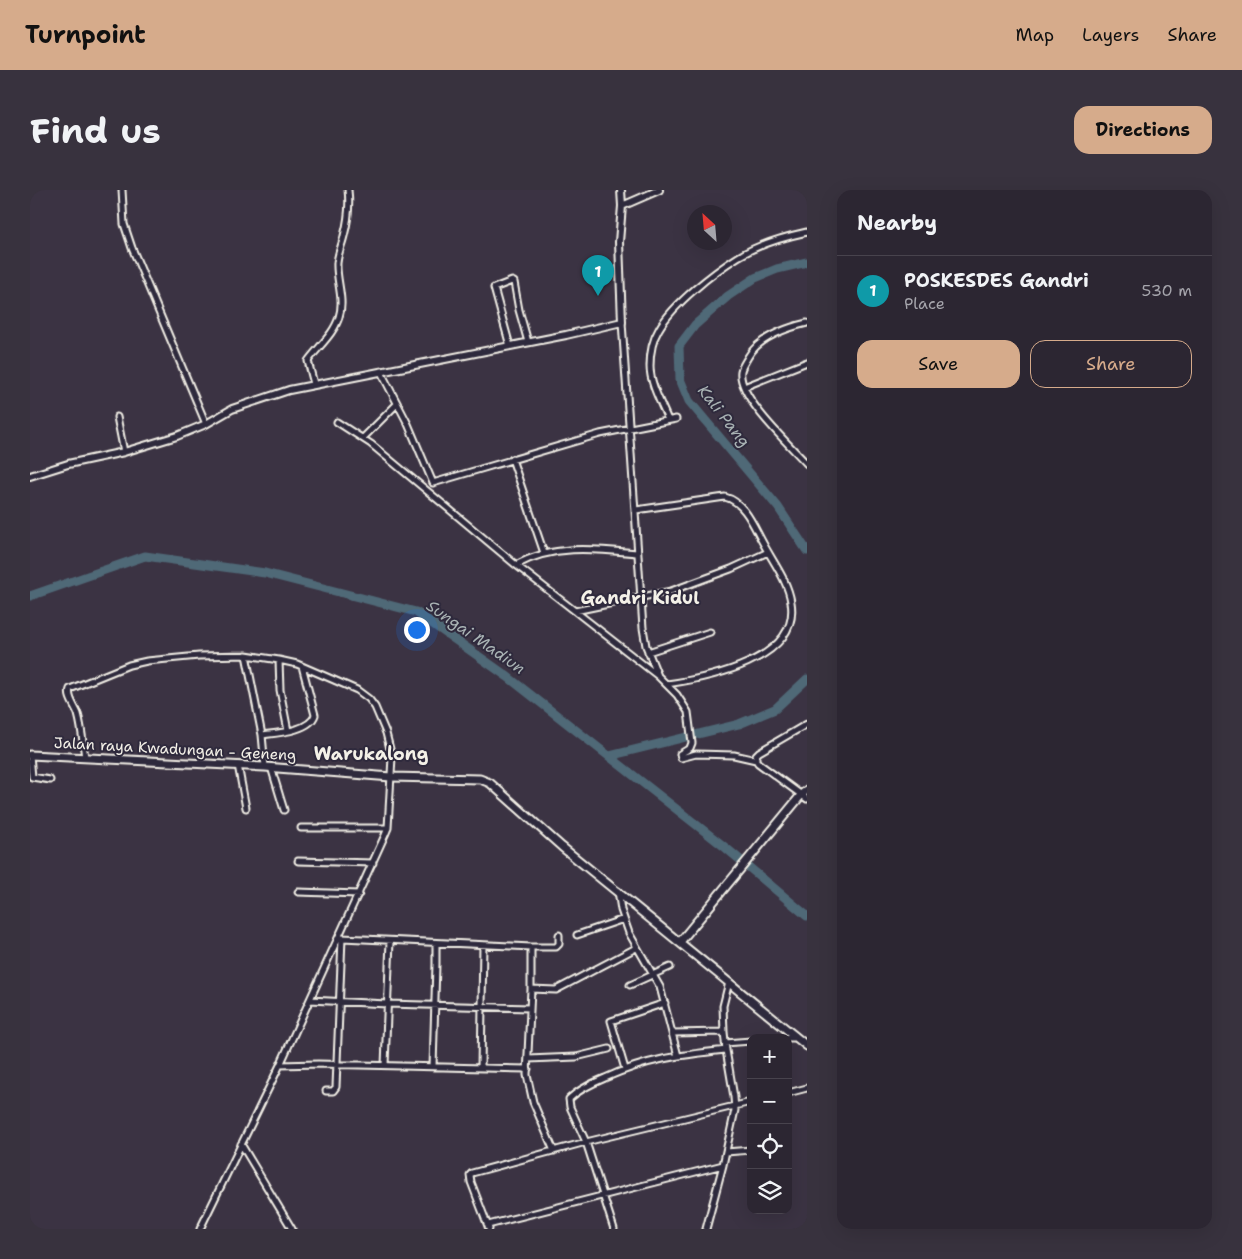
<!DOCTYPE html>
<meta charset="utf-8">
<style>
:root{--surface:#2c2632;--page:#38323e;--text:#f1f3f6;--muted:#a6a5ac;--line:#48434d;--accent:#d6ab8b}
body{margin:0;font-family:"Shantell Sans",sans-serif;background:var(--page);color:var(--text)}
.controls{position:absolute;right:15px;bottom:15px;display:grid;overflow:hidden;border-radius:10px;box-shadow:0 5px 20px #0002}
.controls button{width:45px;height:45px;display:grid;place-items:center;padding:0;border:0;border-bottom:1px solid var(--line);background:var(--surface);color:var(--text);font:25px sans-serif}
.compass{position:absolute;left:657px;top:15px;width:45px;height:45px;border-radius:50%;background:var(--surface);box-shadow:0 5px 20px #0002;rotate:334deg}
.you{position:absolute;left:386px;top:439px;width:18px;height:18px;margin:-12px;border:4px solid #fff;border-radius:50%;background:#1a73e8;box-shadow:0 0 0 8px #1a73e833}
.badge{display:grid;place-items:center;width:32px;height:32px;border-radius:50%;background:var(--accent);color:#fff;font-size:16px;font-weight:700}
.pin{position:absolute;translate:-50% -41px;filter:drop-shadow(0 1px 2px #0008)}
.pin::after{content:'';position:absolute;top:26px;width:18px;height:15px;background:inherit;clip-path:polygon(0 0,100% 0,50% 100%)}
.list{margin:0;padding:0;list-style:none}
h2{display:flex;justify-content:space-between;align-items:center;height:65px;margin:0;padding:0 20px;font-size:21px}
h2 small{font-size:16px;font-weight:400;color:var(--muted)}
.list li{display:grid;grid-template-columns:32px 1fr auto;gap:15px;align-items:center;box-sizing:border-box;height:70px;padding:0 20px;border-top:1px solid var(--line)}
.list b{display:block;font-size:19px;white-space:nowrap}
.list p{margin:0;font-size:16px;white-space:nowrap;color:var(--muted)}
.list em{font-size:16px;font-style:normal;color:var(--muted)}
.actions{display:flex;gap:10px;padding:15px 20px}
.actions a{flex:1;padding:11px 0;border:1px solid var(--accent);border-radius:15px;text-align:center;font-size:18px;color:var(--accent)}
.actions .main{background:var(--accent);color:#111}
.icon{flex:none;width:28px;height:28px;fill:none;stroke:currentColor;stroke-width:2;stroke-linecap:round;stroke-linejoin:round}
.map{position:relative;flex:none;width:777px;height:1039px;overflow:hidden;border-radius:15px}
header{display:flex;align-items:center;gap:30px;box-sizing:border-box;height:70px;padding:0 25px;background:var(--accent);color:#111}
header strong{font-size:24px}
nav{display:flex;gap:28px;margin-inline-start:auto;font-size:18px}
.intro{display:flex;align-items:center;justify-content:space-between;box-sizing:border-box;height:120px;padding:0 30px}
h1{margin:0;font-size:35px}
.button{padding:12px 22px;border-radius:15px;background:var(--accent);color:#111;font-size:18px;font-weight:700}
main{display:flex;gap:30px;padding:0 30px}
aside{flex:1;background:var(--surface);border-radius:15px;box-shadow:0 5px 20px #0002}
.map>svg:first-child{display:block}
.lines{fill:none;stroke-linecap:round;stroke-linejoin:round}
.river{stroke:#4f6977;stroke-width:9}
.minor-casing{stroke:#f4f1e8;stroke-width:9}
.tertiary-casing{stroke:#f4f1e8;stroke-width:10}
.secondary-casing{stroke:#f4f1e8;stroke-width:11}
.minor{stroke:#2f2a3d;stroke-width:5}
.tertiary{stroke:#2f2a3d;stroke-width:6}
.secondary{stroke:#2f2a3d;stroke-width:7}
.labels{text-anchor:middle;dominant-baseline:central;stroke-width:4;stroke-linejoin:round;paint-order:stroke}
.street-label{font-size:15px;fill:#f4f1e8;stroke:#2f2a3d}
.water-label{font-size:16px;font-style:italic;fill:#aab4b5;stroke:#2f2a3d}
.quarter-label{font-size:18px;font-weight:bold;fill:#f4f1e8;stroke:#2f2a3d}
</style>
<header>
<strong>Turnpoint</strong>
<nav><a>Map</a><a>Layers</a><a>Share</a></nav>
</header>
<div class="intro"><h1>Find us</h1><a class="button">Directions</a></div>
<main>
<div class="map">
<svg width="777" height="1039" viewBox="0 0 777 1039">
<rect width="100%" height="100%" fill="#3b3343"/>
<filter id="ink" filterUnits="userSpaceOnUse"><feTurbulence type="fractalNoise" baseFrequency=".02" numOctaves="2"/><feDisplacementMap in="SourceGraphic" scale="10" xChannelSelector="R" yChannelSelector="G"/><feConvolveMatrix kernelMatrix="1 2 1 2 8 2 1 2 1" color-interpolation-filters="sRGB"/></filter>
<g filter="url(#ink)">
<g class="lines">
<path class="river" d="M 777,72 L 747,79 L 725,88 L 698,106 L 665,135 L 649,156 L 650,189 L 659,211 L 748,317 L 777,361
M 0,406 L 115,366 L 235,383 L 386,422 L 478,487 L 696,658 L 777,726
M 579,566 L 709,534 L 745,519 L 777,489"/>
<g class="minor-casing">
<path id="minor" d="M 92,0 L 94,34 L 102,58 L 176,234
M 592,132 L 613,438 L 616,456 L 628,486
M 777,133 C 756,138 729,147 718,167 C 716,171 712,176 711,181 C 707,207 760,255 777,274
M 480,156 L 464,98 L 482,91 L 484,92 L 489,120 L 498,152
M 351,182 L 378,234 L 403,293 L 570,244 L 646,229
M 284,194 L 278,171 C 288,157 304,144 309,127 C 315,110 306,90 307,73 C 308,63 312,55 314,46 C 318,31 320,16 318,0
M 714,197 L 777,172
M 87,227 L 94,262
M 638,230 C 631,213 620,194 620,176 C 620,164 623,149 629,139 C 643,114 684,82 708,67 C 729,54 754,47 777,42
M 307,232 L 341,254 L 486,375 L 628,486 L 647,505 L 658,522 L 662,553 L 660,558 L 650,564 L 651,568 L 666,564 L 704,565 L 726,570 L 728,573 L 777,609
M 333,248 L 367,214
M 482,269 L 514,363
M 606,320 L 695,307 C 715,312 724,337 733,353 C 743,372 758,391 761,412 C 771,470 678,488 637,494
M 486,375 C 524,354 565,359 606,363
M 545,421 L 641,401 L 701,379 L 738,362
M 618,462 L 680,442
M 216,465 L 232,545 L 235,577
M 249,470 L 250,500 L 258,541
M 232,545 C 247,543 280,541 285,525 L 272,476
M 0,565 L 2,587 L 20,590
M 55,568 C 53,553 52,538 48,524 C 45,516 37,507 40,499 L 99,475 L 117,471 L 169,466 L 216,465 L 249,470 L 267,474 L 304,490 L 327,500 L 339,509 L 345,517 L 356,543 L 362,567 L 358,638 L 355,645 L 250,875 L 170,1039
M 726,570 L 726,565 L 729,562 L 777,534
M 208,575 L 216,618
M 241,577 L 254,620
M 271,638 L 358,638
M 268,671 L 343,673
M 588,701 L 591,720 L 599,743 L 630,797 L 648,866
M 268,702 L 329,704
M 547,745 L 594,729
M 312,748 L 501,757 L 501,799 L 497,885 L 503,912 L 524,961
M 501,757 L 526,757 L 529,754 L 529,745
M 600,795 L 640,777
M 501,799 L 526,800 L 606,758
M 280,810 L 357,814 L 500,818
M 642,843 L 694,842
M 758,848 L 767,848
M 695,853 L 721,851
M 498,869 L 546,867 L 579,859
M 250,875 L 288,874 L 498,879
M 355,875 L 360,751
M 403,877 L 406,774 L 406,753
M 451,878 L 453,755
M 595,879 L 581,831 L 635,813
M 296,901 L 303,901 L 306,897 L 312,748 L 309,747
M 758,903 L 777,898
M 211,954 L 262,1039
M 696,962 L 721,960
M 458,1035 L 693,975
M 459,1039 L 441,992 L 440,985 L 442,983 L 556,952 L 721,912
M 584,1039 L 556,952 L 540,917 L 539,909 C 549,899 563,893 575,888 C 617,869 650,865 696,860
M 676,1039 L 693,975 L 705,920 L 704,907 L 696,860 L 694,842 L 693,816 L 699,792"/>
</g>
<g class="tertiary-casing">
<path id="tertiary" d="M 592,16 L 629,0
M 0,286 L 38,274 L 94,262 L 147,246 L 176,234 L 202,219 L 259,200 L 536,145 L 592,132 L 589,52 L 592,16 L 591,0"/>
</g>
<g class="secondary-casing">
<path id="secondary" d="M 0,565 L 235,577 L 361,587 L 450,589 L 460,593 L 532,657 L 777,856
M 650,752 L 772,604 L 777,600"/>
</g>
<use href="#minor" class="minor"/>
<use href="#tertiary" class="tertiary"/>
<use href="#secondary" class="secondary"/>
</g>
</g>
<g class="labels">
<g class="street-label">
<text transform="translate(145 559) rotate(3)">Jalan raya Kwadungan - Geneng</text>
</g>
<g class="water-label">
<text transform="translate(694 226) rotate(52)">Kali Pang</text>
<text transform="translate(446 447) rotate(35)">Sungai Madiun</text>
</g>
<g class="quarter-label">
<text x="610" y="408">Gandri Kidul</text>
<text x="341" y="564">Warukalong</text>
</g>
</g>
</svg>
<div class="controls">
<button>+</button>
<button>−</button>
<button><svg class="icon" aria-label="locate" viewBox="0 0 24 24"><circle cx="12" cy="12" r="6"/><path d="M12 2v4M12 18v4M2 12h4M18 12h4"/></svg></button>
<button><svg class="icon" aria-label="layers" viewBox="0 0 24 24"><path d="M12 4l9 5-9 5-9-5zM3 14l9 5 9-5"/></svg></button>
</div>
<svg class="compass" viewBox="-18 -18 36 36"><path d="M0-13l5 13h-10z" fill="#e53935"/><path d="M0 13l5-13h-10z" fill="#a6a5ac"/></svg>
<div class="you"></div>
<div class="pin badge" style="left:568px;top:106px;background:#0f9aa8">1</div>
</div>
<aside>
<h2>Nearby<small></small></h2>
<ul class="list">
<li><span class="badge" style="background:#0f9aa8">1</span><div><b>POSKESDES Gandri</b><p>Place</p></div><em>530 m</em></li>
</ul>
<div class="actions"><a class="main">Save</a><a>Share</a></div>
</aside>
</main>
